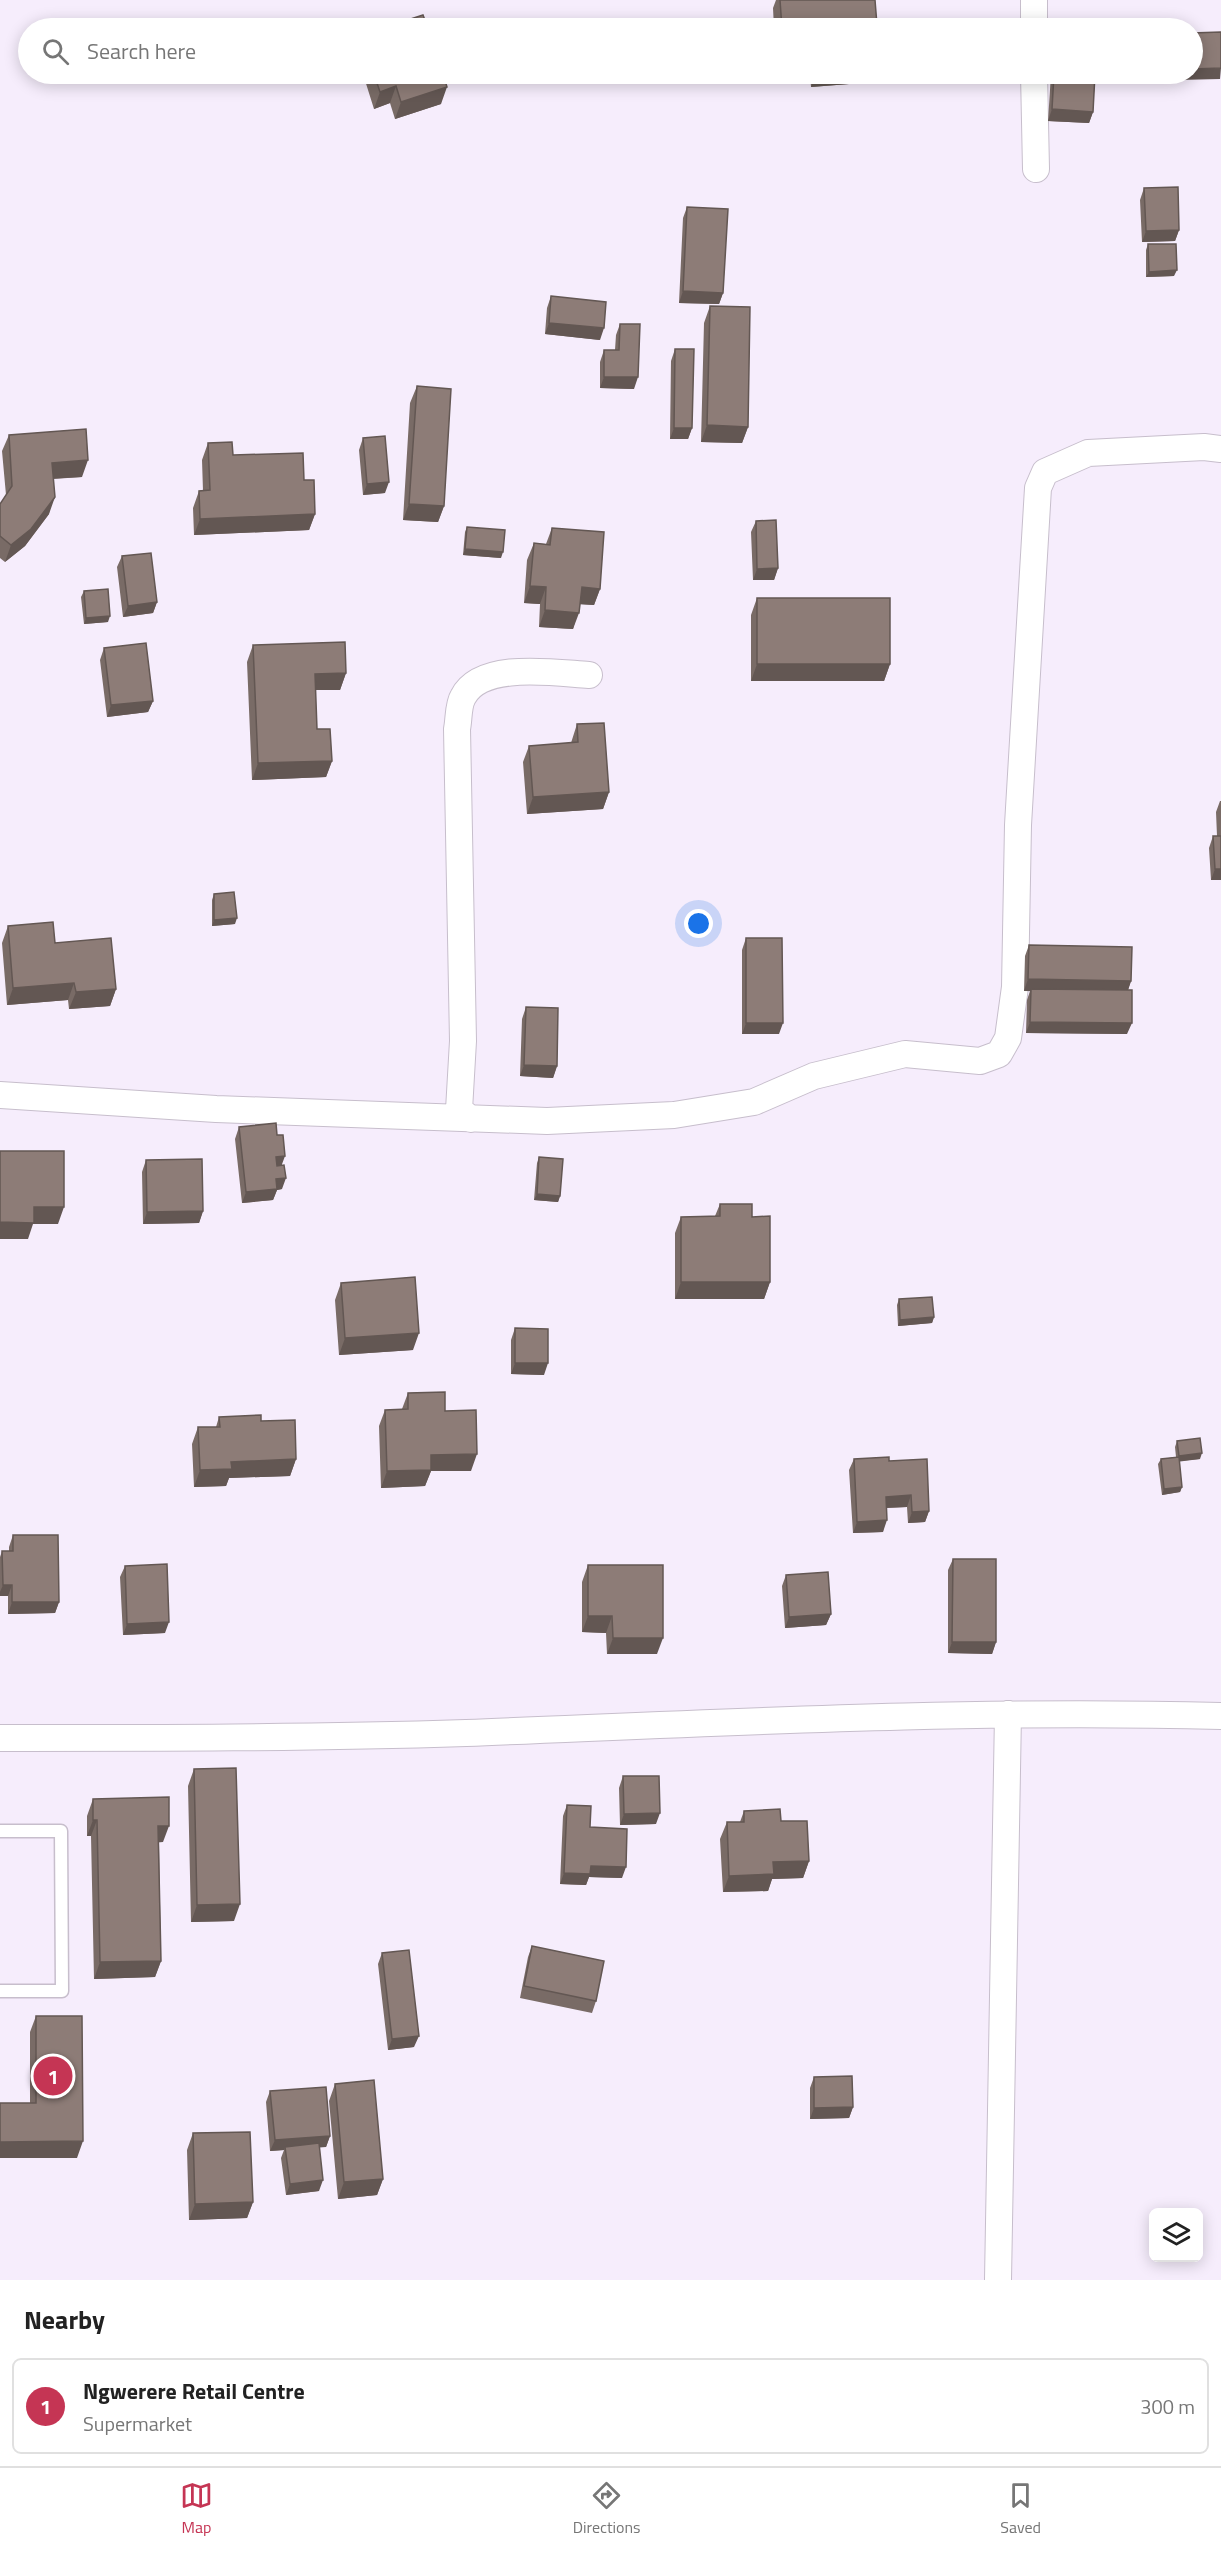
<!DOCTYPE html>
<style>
:root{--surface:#fff;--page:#f2f2f2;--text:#222;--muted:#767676;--line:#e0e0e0;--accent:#c53554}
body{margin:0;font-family:"Titillium Web",sans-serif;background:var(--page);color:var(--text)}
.controls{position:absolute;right:18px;bottom:18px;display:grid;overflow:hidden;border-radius:9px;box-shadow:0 3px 15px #0003}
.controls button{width:54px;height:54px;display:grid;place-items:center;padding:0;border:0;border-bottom:2px solid var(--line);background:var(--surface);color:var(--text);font:30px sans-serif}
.you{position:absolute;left:699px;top:924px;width:21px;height:21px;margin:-15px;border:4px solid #fff;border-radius:50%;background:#1a73e8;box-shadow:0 0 0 9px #1a73e833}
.badge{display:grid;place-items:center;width:39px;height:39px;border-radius:50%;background:var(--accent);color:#fff;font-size:20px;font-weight:700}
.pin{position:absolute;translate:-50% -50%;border:3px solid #fff;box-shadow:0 2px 6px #0006}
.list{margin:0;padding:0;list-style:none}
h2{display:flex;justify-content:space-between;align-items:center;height:78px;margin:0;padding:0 24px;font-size:26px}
h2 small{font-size:20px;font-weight:400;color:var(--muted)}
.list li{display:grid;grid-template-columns:39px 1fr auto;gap:18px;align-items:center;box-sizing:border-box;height:96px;margin:0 12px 12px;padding:0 12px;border:2px solid var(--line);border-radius:9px}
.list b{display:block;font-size:22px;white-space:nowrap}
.list p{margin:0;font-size:20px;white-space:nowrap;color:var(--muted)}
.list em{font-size:20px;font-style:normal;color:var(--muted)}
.icon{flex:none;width:33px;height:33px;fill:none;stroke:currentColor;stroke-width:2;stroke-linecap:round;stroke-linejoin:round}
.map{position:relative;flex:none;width:1221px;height:2280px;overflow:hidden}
.search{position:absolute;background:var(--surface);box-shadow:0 3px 15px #0003;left:18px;right:18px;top:18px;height:66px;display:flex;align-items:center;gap:15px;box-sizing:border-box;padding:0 21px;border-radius:33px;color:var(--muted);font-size:22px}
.sheet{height:186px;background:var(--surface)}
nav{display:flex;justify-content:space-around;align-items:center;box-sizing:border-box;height:84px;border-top:2px solid var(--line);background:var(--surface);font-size:16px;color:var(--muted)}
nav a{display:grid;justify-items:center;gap:3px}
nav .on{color:var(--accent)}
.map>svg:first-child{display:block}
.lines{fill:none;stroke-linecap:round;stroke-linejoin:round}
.lane-casing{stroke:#c7becc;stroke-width:15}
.street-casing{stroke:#c7becc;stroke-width:28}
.lane{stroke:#fff;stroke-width:12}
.street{stroke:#fff;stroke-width:26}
.wall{fill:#796b66}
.shaded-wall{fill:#635753}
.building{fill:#8d7c77;stroke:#635753;stroke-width:1.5}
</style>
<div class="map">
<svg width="1221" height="2280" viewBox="0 0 1221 2280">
<rect width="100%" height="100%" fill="#f6edfc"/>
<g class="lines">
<g class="lane-casing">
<path id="lane" d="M 0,1831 L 61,1831 L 62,1991 L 0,1991"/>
</g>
<g class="street-casing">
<path id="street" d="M 1034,0 L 1034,28
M 1034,74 L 1036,169
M 0,1095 L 216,1109 L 547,1121 L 674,1115 L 754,1102 L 814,1076 L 905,1054 L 980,1061 L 999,1054 L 1008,1038 L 1015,987 L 1018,825 L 1038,488 L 1045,472 L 1088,453 L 1204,447 L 1221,449
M 471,1119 L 459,1110 L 463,1041 L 457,729 C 459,720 458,705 463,697 C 481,661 555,673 589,675
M 0,1738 C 155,1738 311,1738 466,1733 C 718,1723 969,1709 1221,1716
M 998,2280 L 1008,1714"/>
</g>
<use href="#lane" class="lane"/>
<use href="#street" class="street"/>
</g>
<path class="wall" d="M 776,0 L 875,0 L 876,28 L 774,28 L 773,8 Z
M 363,74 L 443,74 L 441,104 L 395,119 L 390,103 L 374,109 Z
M 810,74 L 853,74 L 849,84 L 811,87 Z
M 1051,74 L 1095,74 L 1093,112 L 1089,123 L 1048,121 Z
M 1144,188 L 1179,230 L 1175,241 L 1142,242 L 1140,200 Z
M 687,207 L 723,293 L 719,304 L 679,303 L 683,218 Z
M 1148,244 L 1174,276 L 1146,277 L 1146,250 Z
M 551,296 L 600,340 L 545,334 L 547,308 Z
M 710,306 L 748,427 L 742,443 L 701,442 L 704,323 Z
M 620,324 L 634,389 L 600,388 L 600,362 L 604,350 L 615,350 L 616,335 Z
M 675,349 L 692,428 L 688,439 L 670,439 L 671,361 Z
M 417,386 L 444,506 L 438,522 L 403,520 L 410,403 Z
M 9,435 L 82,477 L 53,479 L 49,514 L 25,546 L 5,562 L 0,558 L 0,504 L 6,495 L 2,451 Z
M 363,438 L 385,493 L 363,495 L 359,450 Z
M 208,443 L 233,455 L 315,514 L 309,530 L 194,535 L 193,508 L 199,491 L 203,491 L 202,460 Z
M 756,521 L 778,568 L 774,580 L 753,580 L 751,532 Z
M 467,527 L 501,558 L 463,555 L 465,532 Z
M 552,528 L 600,589 L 594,605 L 580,604 L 573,629 L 539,627 L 540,604 L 524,603 L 527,560 L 534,543 L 546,544 Z
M 122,556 L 157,602 L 153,613 L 123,617 L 117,567 Z
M 84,591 L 108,622 L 84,624 L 81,597 Z
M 757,598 L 890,664 L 884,681 L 751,681 L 751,615 Z
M 253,645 L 346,673 L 340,690 L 315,690 L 317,729 L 332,761 L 326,777 L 252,780 L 247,662 Z
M 104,648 L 153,701 L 148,712 L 107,717 L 100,660 Z
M 577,724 L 609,792 L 603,809 L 527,814 L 523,762 L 529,746 L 571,743 Z
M 1220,801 L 1221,801 L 1221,880 L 1211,880 L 1209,848 L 1213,836 L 1217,836 L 1216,812 Z
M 214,894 L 235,924 L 212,926 L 212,900 Z
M 8,926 L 55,943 L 116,989 L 110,1006 L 69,1009 L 68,1000 L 7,1005 L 2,943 Z
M 746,938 L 779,1034 L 742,1034 L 742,950 Z
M 1029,945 L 1131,981 L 1128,990 L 1127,1034 L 1026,1033 L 1027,1000 L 1030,991 L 1024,991 L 1025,956 Z
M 526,1007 L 557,1066 L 553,1078 L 520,1076 L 522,1019 Z
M 239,1127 L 277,1135 L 282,1165 L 282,1189 L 277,1190 L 273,1200 L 242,1203 L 235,1139 Z
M 539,1157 L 560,1196 L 558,1202 L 534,1200 L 537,1163 Z
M 146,1160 L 203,1211 L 199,1223 L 143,1224 L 142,1172 Z
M 720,1204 L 752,1217 L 770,1282 L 764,1299 L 675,1299 L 675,1233 L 681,1217 L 715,1216 Z
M 341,1283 L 413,1350 L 339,1355 L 335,1300 Z
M 899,1299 L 934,1317 L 932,1323 L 898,1326 L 897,1305 Z
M 515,1328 L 544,1375 L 511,1374 L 511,1340 Z
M 408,1393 L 445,1411 L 471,1471 L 431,1471 L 425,1486 L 381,1488 L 379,1426 L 385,1410 L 402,1409 Z
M 219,1417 L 261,1421 L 296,1459 L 290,1476 L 229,1478 L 226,1486 L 194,1487 L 192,1444 L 198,1427 L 216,1427 Z
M 1177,1441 L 1200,1459 L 1179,1461 L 1182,1487 L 1180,1492 L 1162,1495 L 1158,1464 L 1161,1459 L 1176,1457 L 1175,1447 Z
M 854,1459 L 889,1461 L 929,1511 L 925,1522 L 908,1523 L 907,1507 L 886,1508 L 883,1532 L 853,1533 L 849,1470 Z
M 13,1535 L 59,1602 L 55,1613 L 8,1614 L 8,1596 L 0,1596 L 0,1557 L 2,1551 L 9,1551 L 9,1547 Z
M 953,1559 L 996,1642 L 992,1654 L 948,1653 L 948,1570 Z
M 588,1565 L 657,1654 L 607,1654 L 606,1633 L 582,1632 L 582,1582 Z
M 125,1566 L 165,1633 L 123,1635 L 120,1577 Z
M 786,1575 L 831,1614 L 826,1625 L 785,1628 L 782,1586 Z
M 194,1769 L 234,1921 L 191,1922 L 188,1786 Z
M 623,1776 L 656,1824 L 620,1825 L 619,1788 Z
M 93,1799 L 163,1842 L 159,1842 L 161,1961 L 155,1977 L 94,1979 L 91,1836 L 87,1836 L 87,1816 Z
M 567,1805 L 590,1827 L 622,1878 L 589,1877 L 586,1885 L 560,1884 L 563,1816 Z
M 744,1811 L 781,1821 L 809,1861 L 803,1878 L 772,1879 L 768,1891 L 723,1892 L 720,1839 L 727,1822 L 740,1822 Z
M 532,1946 L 596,2001 L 592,2013 L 520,1998 L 528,1957 Z
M 382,1953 L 414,2047 L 388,2050 L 378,1964 Z
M 36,2016 L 77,2158 L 30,2103 L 30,2032 Z
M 814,2077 L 853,2107 L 849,2118 L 810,2119 L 810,2088 Z
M 335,2084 L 383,2179 L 377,2195 L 338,2199 L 329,2101 Z
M 270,2091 L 330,2136 L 326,2147 L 319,2147 L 319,2191 L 286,2195 L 281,2158 L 284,2150 L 270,2151 L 266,2102 Z
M 193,2133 L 253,2202 L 247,2218 L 189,2220 L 187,2150 Z"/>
<path class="shaded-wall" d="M 877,25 L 876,28 L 851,28 L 852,27 Z
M 1221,68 L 1220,79 L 1178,80 L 1180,74 L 1192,74 L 1192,69 Z
M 816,74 L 853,74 L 849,84 L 811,87 Z
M 396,86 L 390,103 L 374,109 L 380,92 Z
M 447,87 L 441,104 L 395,119 L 401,102 Z
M 1052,109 L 1093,112 L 1089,123 L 1048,121 Z
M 1179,230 L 1175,241 L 1142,242 L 1146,231 Z
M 1177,270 L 1174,276 L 1146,277 L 1149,272 Z
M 683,291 L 723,293 L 719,304 L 679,303 Z
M 549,323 L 604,328 L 600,340 L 545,334 Z
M 604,377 L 638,377 L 634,389 L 600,388 Z
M 707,425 L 748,427 L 742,443 L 701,442 Z
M 674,428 L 692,428 L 688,439 L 670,439 Z
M 88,460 L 82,477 L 46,479 L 52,463 Z
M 389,482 L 385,493 L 363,495 L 367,484 Z
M 55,497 L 49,514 L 25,546 L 5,562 L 11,545 Z
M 409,504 L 444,506 L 438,522 L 403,520 Z
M 315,514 L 309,530 L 194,535 L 200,519 Z
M 465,549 L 503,552 L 501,558 L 463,555 Z
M 778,568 L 774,580 L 753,580 L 757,569 Z
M 530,586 L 546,587 L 540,604 L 524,603 Z
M 582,587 L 600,589 L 594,605 L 576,604 Z
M 157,602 L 153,613 L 123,617 L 128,606 Z
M 545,610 L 579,613 L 573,629 L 539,627 Z
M 110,616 L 108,622 L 84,624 L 86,618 Z
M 757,664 L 890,664 L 884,681 L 751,681 Z
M 346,673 L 340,690 L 309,690 L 315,674 Z
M 153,701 L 148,712 L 107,717 L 111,705 Z
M 332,761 L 326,777 L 252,780 L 258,763 Z
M 609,792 L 603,809 L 527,814 L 533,797 Z
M 1215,869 L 1221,869 L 1221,880 L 1211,880 Z
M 237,918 L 235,924 L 212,926 L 214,920 Z
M 1028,979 L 1131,981 L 1127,993 L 1024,991 Z
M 74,983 L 68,1000 L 7,1005 L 13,988 Z
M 116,989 L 110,1006 L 69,1009 L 76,992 Z
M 1030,1022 L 1132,1023 L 1127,1034 L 1026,1033 Z
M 746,1023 L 783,1023 L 779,1034 L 742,1034 Z
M 524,1065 L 557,1066 L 553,1078 L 520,1076 Z
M 285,1156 L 281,1167 L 272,1168 L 276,1157 Z
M 286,1178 L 282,1189 L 277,1190 L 273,1200 L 242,1203 L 246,1192 L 276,1179 Z
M 537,1194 L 560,1196 L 558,1202 L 534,1200 Z
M 34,1207 L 64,1207 L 58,1224 L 33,1224 L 28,1239 L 0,1239 L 0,1222 Z
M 203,1211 L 199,1223 L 143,1224 L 147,1212 Z
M 681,1282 L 770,1282 L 764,1299 L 675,1299 Z
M 934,1317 L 932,1323 L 898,1326 L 900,1320 Z
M 419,1333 L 413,1350 L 339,1355 L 345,1338 Z
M 515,1363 L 548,1363 L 544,1375 L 511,1374 Z
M 1202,1453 L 1200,1459 L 1176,1462 L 1179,1456 Z
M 477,1454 L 471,1471 L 431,1471 L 425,1486 L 381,1488 L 387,1471 L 431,1455 Z
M 296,1459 L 290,1476 L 229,1478 L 226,1486 L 194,1487 L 200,1470 L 231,1462 Z
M 1182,1487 L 1180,1492 L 1162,1495 L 1164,1489 Z
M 911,1495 L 907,1507 L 882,1508 L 886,1497 Z
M 929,1511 L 925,1522 L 908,1523 L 912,1512 Z
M 887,1520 L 883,1532 L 853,1533 L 857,1522 Z
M 3,1585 L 12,1585 L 8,1596 L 0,1596 L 0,1592 Z
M 12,1602 L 59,1602 L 55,1613 L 8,1614 Z
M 831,1614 L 826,1625 L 785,1628 L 789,1617 Z
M 588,1616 L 612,1616 L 606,1633 L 582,1632 Z
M 169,1622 L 165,1633 L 123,1635 L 127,1624 Z
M 613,1638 L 663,1638 L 657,1654 L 607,1654 Z
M 952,1642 L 996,1642 L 992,1654 L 948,1653 Z
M 660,1813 L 656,1824 L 620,1825 L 624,1814 Z
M 93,1820 L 97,1820 L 91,1836 L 87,1836 Z
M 158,1826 L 169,1826 L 163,1842 L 152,1843 Z
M 809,1861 L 803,1878 L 772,1879 L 768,1891 L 723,1892 L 729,1876 L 773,1862 Z
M 591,1866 L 626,1867 L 622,1878 L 589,1877 L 586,1885 L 560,1884 L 564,1873 Z
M 240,1904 L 234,1921 L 191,1922 L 197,1905 Z
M 161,1961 L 155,1977 L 94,1979 L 100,1962 Z
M 419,2036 L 414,2047 L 388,2050 L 392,2039 Z
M 853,2107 L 849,2118 L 810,2119 L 814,2108 Z
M 330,2136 L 326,2147 L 286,2150 L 285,2147 L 284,2150 L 270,2151 L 275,2140 Z
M 83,2141 L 77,2158 L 0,2158 L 0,2142 Z
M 383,2179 L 377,2195 L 338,2199 L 344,2182 Z
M 323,2180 L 319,2191 L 286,2195 L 290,2184 Z
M 253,2202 L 247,2218 L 189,2220 L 195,2204 Z"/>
<path class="building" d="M 780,0 L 875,0 L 877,25 L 852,27 L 852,28 L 782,28 Z
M 423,15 L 428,28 L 383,28 Z
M 1221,32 L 1221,68 L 1192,69 L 1192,33 Z
M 374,74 L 443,74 L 447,87 L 401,102 L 396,86 L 380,92 Z
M 1054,74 L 1095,74 L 1093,112 L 1052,109 Z
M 1178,187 L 1179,230 L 1146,231 L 1144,188 Z
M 687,207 L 728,209 L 723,293 L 683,291 Z
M 1148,244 L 1176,244 L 1177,270 L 1149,272 Z
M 551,296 L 606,302 L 604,328 L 549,323 Z
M 710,306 L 750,307 L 748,427 L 707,425 Z
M 620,324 L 640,324 L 638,377 L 604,377 L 604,350 L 619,350 Z
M 675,349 L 694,349 L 692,428 L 674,428 Z
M 417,386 L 451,389 L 444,506 L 409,504 Z
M 86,429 L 88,460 L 52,463 L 55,497 L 31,529 L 11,545 L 0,536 L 0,504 L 12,486 L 9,435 Z
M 385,436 L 389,482 L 367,484 L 363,438 Z
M 232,442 L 233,455 L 303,453 L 304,480 L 314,480 L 315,514 L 200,519 L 199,491 L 210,490 L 208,443 Z
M 776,520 L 778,568 L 757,569 L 756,521 Z
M 467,527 L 505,530 L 503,552 L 465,549 Z
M 552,528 L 604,532 L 600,589 L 582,587 L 579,613 L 545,610 L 546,587 L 530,586 L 534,543 L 550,545 Z
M 151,553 L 157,602 L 128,606 L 122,556 Z
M 108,589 L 110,616 L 86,618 L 84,591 Z
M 757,598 L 890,598 L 890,664 L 757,664 Z
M 345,642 L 346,673 L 315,674 L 317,729 L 330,729 L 332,761 L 258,763 L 253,645 Z
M 146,643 L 153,701 L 111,705 L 104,648 Z
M 604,723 L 609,792 L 533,797 L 529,746 L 578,742 L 577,724 Z
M 1213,836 L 1221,836 L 1221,869 L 1215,869 Z
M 234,892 L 237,918 L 214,920 L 214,894 Z
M 53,922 L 55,943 L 111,938 L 116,989 L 76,992 L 74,983 L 13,988 L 8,926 Z
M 746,938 L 782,938 L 783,1023 L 746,1023 Z
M 1029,945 L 1132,947 L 1131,981 L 1028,979 Z
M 1031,989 L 1132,990 L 1132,1023 L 1030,1022 Z
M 526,1007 L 558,1008 L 557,1066 L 524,1065 Z
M 276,1123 L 277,1135 L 283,1135 L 285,1156 L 276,1157 L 277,1166 L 284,1165 L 286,1178 L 276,1179 L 277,1189 L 246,1192 L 239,1127 Z
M 0,1151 L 64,1151 L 64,1207 L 34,1207 L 34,1223 L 0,1222 Z
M 539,1157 L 563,1159 L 560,1196 L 537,1194 Z
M 202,1159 L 203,1211 L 147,1212 L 146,1160 Z
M 720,1204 L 752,1204 L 752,1217 L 770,1216 L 770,1282 L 681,1282 L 681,1217 L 720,1216 Z
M 415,1277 L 419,1333 L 345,1338 L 341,1283 Z
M 932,1297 L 934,1317 L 900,1320 L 899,1299 Z
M 515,1328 L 548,1329 L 548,1363 L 515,1363 Z
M 445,1392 L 445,1411 L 476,1410 L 477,1454 L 431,1455 L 431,1470 L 387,1471 L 385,1410 L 408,1409 L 408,1393 Z
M 261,1415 L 261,1421 L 295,1420 L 296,1459 L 231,1462 L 232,1469 L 200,1470 L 198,1427 L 220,1427 L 219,1417 Z
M 1200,1438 L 1202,1453 L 1179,1456 L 1177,1441 Z
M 889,1457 L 889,1461 L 927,1459 L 929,1511 L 912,1512 L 911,1495 L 886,1497 L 887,1520 L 857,1522 L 854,1459 Z
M 1179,1457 L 1182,1487 L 1164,1489 L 1161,1459 Z
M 13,1535 L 58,1535 L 59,1602 L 12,1602 L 12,1585 L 3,1585 L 2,1551 L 13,1551 Z
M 953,1559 L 996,1559 L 996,1642 L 952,1642 Z
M 167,1564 L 169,1622 L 127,1624 L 125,1566 Z
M 588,1565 L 663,1565 L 663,1638 L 613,1638 L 612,1616 L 588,1616 Z
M 828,1572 L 831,1614 L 789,1617 L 786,1575 Z
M 236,1768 L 240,1904 L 197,1905 L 194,1769 Z
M 623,1776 L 659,1776 L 660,1813 L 624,1814 Z
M 169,1797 L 169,1826 L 158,1826 L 161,1961 L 100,1962 L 97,1820 L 93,1820 L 93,1799 Z
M 567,1805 L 591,1806 L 590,1827 L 627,1829 L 626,1867 L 591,1866 L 590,1874 L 564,1873 Z
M 780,1809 L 781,1821 L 807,1821 L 809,1861 L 773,1862 L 774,1874 L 729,1876 L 727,1822 L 744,1822 L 744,1811 Z
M 532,1946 L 604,1961 L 596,2001 L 524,1986 Z
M 409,1950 L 419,2036 L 392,2039 L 382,1953 Z
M 36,2016 L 82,2016 L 83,2141 L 0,2142 L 0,2103 L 36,2103 Z
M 852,2076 L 853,2107 L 814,2108 L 814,2077 Z
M 374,2080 L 383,2179 L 344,2182 L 335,2084 Z
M 326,2087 L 330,2136 L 275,2140 L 270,2091 Z
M 250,2132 L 253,2202 L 195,2204 L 193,2133 Z
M 319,2143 L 323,2180 L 290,2184 L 285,2147 Z"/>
</svg>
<div class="controls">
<button><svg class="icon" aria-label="layers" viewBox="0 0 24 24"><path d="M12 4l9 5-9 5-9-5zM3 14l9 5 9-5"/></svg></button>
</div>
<div class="you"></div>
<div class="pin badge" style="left:53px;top:2076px">1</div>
<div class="search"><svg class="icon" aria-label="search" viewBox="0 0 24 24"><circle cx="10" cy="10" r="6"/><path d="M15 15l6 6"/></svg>Search here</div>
</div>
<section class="sheet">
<h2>Nearby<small></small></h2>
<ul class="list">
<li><span class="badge">1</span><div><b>Ngwerere Retail Centre</b><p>Supermarket</p></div><em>300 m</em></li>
</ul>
</section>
<nav>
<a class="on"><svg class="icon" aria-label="map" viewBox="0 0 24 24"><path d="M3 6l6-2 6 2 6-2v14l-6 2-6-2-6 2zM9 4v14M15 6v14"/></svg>Map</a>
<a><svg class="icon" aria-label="directions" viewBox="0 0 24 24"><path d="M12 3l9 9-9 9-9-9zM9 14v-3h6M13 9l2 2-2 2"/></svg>Directions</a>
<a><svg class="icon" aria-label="saved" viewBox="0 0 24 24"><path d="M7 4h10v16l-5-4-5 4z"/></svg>Saved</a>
</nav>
